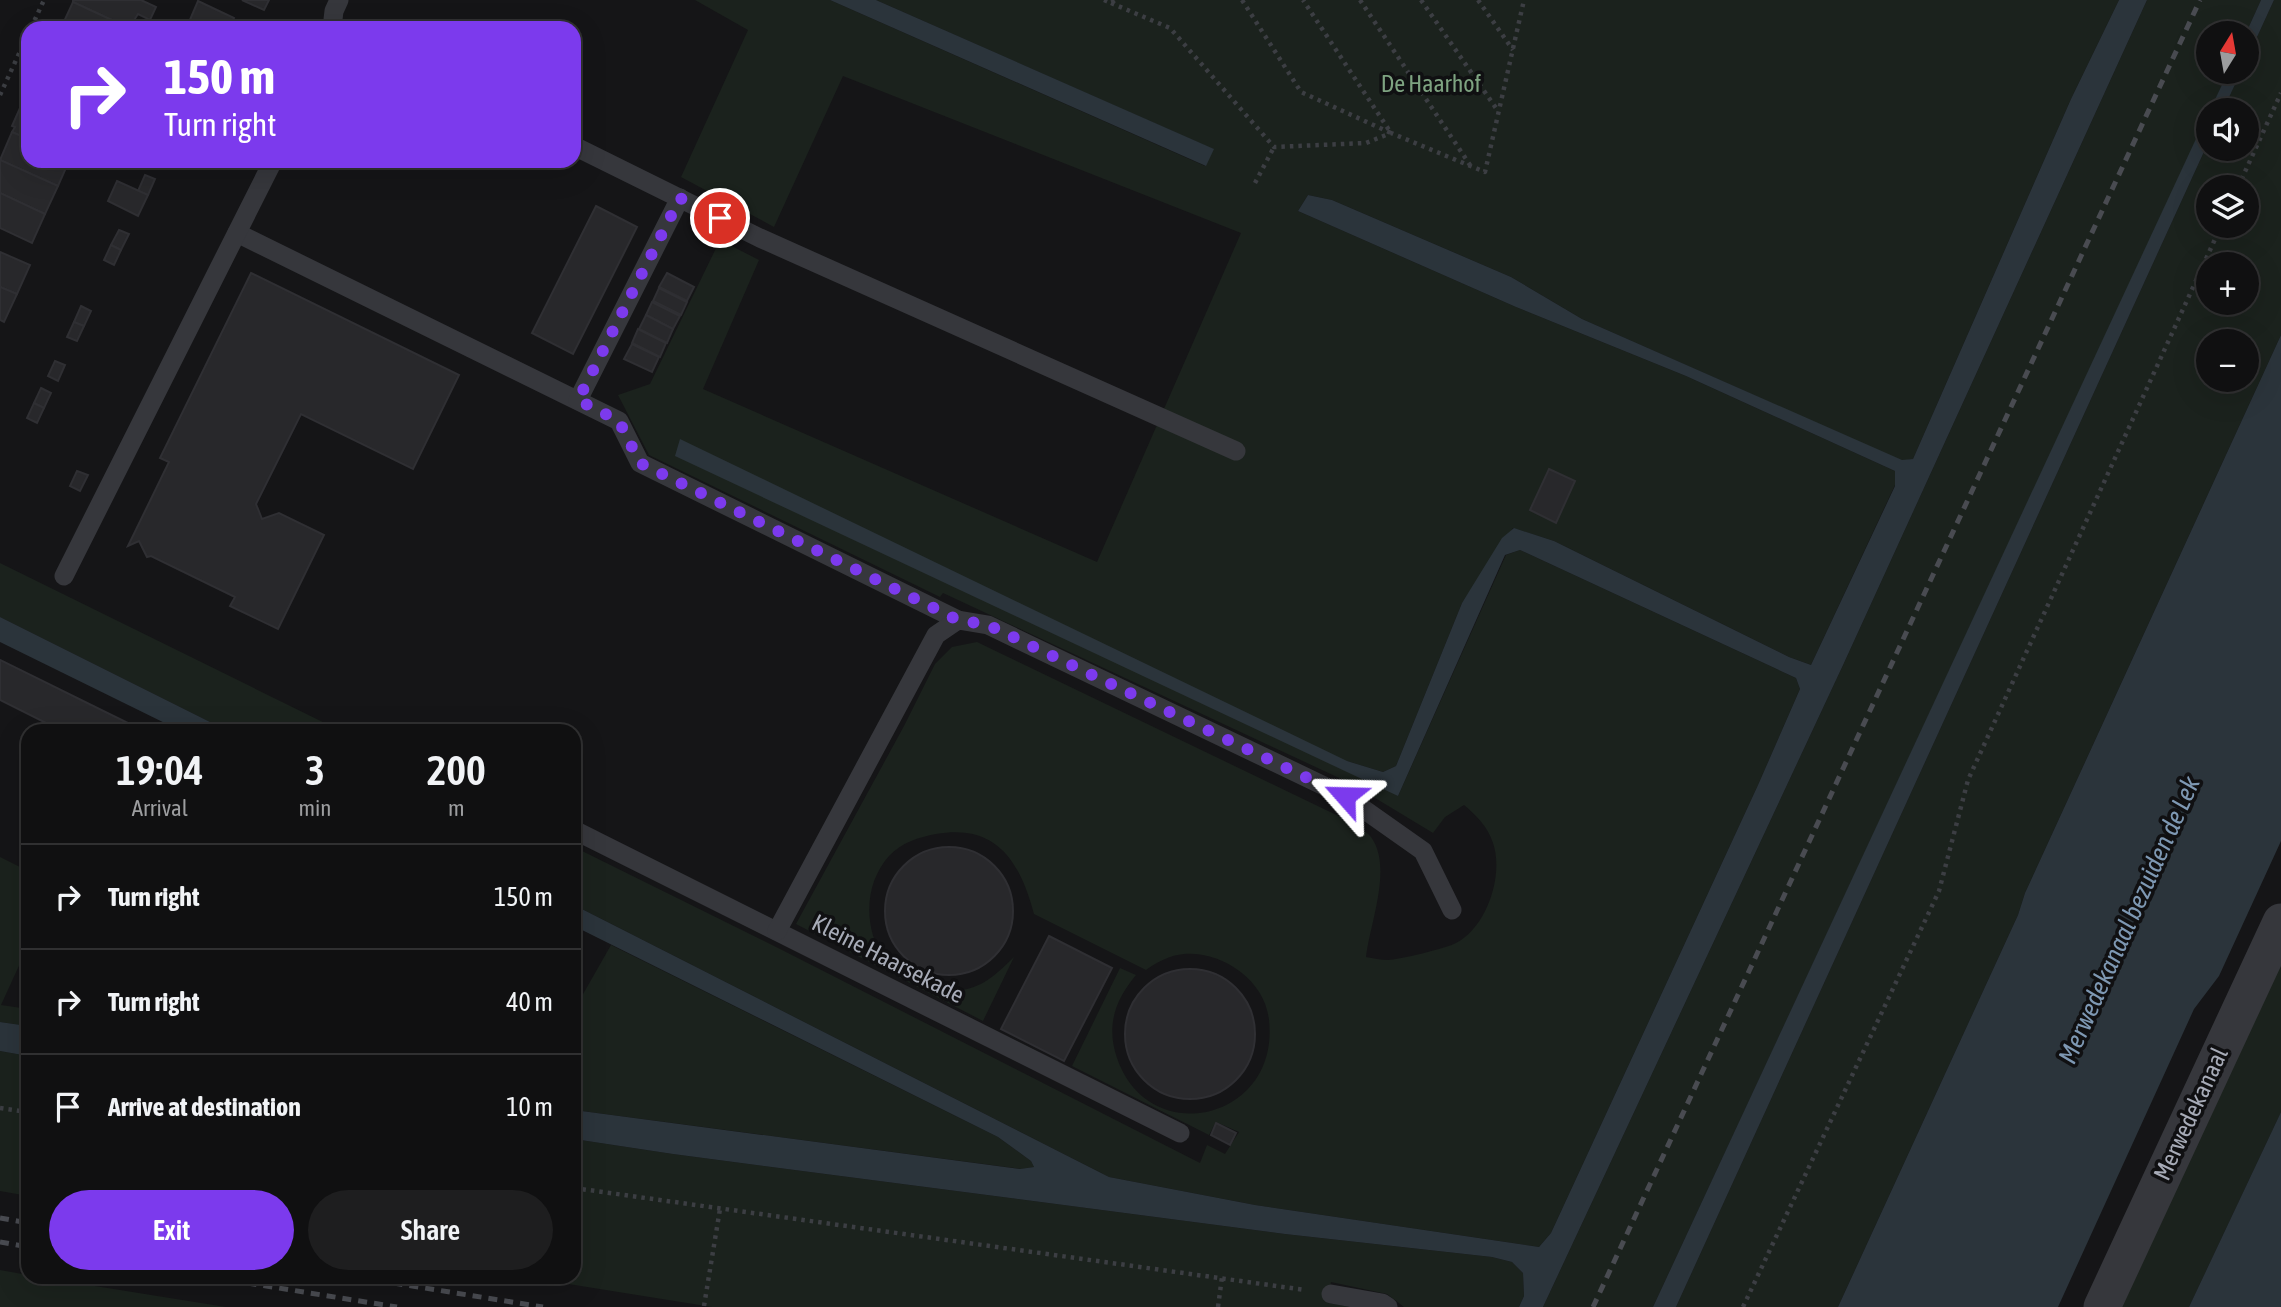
<!DOCTYPE html>
<meta charset="utf-8">
<style>
:root{--surface:#101011;--page:#1e1e1f;--text:#f1f3f6;--muted:#9c9d9f;--line:#303031;--accent:#7c3aed}
body{margin:0;font-family:"Asap Condensed",sans-serif;background:var(--page);color:var(--text);height:100vh;display:flex;flex-direction:column;font-size:26px;white-space:nowrap}
*{box-sizing:border-box;margin:0}
p{font-size:23px;color:var(--muted)}
.icon{flex:none;width:38px;height:38px;fill:none;stroke:currentColor;stroke-width:2;stroke-linecap:round;stroke-linejoin:round}
.map{position:relative;flex:1;overflow:hidden}
.drawer{position:absolute;left:21px;top:724px;width:560px;height:560px;display:flex;flex-direction:column;background:var(--surface);border-radius:21px;box-shadow:0 7px 28px #0002,0 0 0 2px var(--line)}
.drawer>*{flex:none}
.banner{position:absolute;left:21px;top:21px;width:560px;height:147px;border-radius:21px;box-shadow:0 7px 28px #0002,0 0 0 2px var(--line);background:#7c3aed;color:#fff;overflow:hidden}
.needle{width:46px;rotate:11deg}
.tools{position:absolute;left:2196px;top:21px;display:grid;gap:14px}
.tools a{display:grid;place-items:center;width:63px;height:63px;border-radius:50%;background:var(--surface);box-shadow:0 7px 28px #0002,0 0 0 2px var(--line);font-size:35px}
.pin{position:absolute;display:grid;place-items:center;width:60px;height:60px;color:#fff;margin:-30px;border:4px solid #fff;border-radius:50%;box-shadow:0 2px 7px #0007}
.me{position:absolute;width:77px;margin:-38px;rotate:295deg;stroke-linejoin:round;filter:drop-shadow(0 0 5px #0008)}
.turn{display:flex;align-items:center;gap:24px;height:147px;padding:0 28px;font-size:32px}
.turn .icon{width:91px;height:91px;stroke-width:2.5}
.turn b{display:block;font-size:49px;line-height:60px}
.eta{display:flex;justify-content:space-evenly;align-items:center;height:119px;text-align:center}
.eta b{font-size:42px;font-weight:600;line-height:49px}
.action{display:flex;gap:14px;margin-top:auto;padding:14px 28px}
.action a{flex:1;height:80px;border-radius:42px;background:var(--accent);color:#fff;font-size:28px;font-weight:600;line-height:80px;text-align:center}
.action a+a{background:var(--page);color:var(--text)}
ul{padding:0;list-style:none}
li{display:flex;align-items:center;gap:21px;height:105px;padding:0 28px;border-top:2px solid var(--line)}
li div{flex:1}
li b{display:block;font-size:26px}
li em{font-style:normal}
.map>svg:first-child{display:block}
</style>
<div class="map">
<svg width="2281" height="1307" viewBox="0 0 2281 1307">
<rect width="100%" height="100%" fill="#151517"/>
<g fill="#1b221d" fill-rule="evenodd">
<path d="M695,0H830L1205,166L1213,149L876,0H2119L2071,99L1913,459L1902,461L1582,319L1511,277L1332,200L1308,195L1298,211L1516,307L1686,376L1895,471V485L1811,665L1789,657L1554,541L1513,528L1462,603L1396,766L1383,772L1347,761L1398,796L1506,555L1520,550L1796,678L1800,689L1758,785L1551,1233L1539,1247L1255,1205L1109,1177L574,905V847L784,951L1200,1163L1207,1145L1225,1154L1239,1132L1216,1122L1209,1135L1072,1066L1120,968L1136,975C1115,1000 1106,1026 1117,1058C1148,1150 1280,1121 1269,1020C1265,980 1222,951 1184,954C1170,955 1157,962 1146,970L1034,914C1020,862 997,823 936,834C919,837 901,843 889,856C852,897 869,973 924,986C968,997 984,987 1014,957L983,1021L796,924L904,726L935,664L952,647L977,642L1353,823C1359,827 1367,832 1371,837C1393,867 1370,923 1366,957C1373,958 1381,960 1388,960C1398,960 1447,948 1456,943C1487,927 1504,875 1493,843C1488,827 1476,815 1464,805L1445,817L1433,833L1352,784L943,593L940,597L649,455L618,395L650,384L720,240L759,260L703,389L1097,562L1241,233L843,76L774,227L681,177L748,30Z"/>
<polygon points="2147,0 2261,0 2246,33 2208,33 2208,72 2228,72 1653,1307 1543,1307 1844,663"/>
<path d="M2274,0H2281V335L2025,893L2018,915C1958,1046 1898,1176 1838,1307H1676L2208,143V149H2247V110H2223L2241,72H2247V59ZM2208,187H2247V226H2208ZM2208,264H2247V303H2208ZM2208,341H2247V380H2208Z"/>
<polygon points="0,563 341,731 228,731 0,617"/>
<polygon points="0,857 28,871 28,946 1,1005 28,1009 28,1026 0,1022"/>
<polygon points="611,945 998,1137 1031,1161 1034,1167 1021,1169 574,1110 574,1010"/>
<polygon points="2281,951 2281,1112 2189,1307 2112,1307"/>
<polygon points="0,1051 28,1056 28,1196 0,1191"/>
<polygon points="574,1139 673,1154 1285,1234 1492,1257 1512,1262 1523,1273 1524,1296 1519,1307 1404,1307 1387,1294 1331,1282 1328,1303 1351,1307 712,1307 531,1278 574,1278"/>
<polygon points="0,1270 28,1275 28,1278 45,1278 226,1307 0,1307"/>
</g>
<g fill="#2b343b">
<polygon points="830,0 876,0 1214,149 1206,166"/>
<polygon points="2119,0 2147,0 1844,663 1543,1307 1519,1307 1524,1296 1523,1273 1512,1262 1492,1257 1285,1234 673,1154 574,1139 574,1110 1020,1169 1034,1167 1031,1161 998,1137 574,926 574,905 1109,1177 1255,1205 1539,1247 1551,1233 1758,785 1800,689 1796,678 1520,550 1505,555 1398,796 675,456 680,439 1347,761 1383,772 1396,766 1462,603 1502,538 1514,528 1554,541 1789,657 1811,665 1895,486 1895,471 1686,376 1516,307 1298,211 1308,195 1332,200 1511,277 1582,319 1902,460 1913,459 2071,99"/>
<polygon points="2261,0 2274,0 2247,59 2246,33"/>
<polygon points="2228,72 2241,72 2223,110 2210,110"/>
<polygon points="2208,113 2208,143 1676,1307 1653,1307"/>
<polygon points="2281,335 2281,841 2219,976 2194,1009 2058,1307 1838,1307 2018,915 2025,893"/>
<polygon points="0,617 228,731 181,731 0,642"/>
<polygon points="0,1022 28,1026 28,1056 0,1051"/>
<polygon points="2281,1112 2281,1307 2189,1307"/>
</g>
<g fill="#28282b" stroke="#2f2f33" stroke-width="2">
<polygon points="73,0 141,0 156,7 150,20 138,14 129,28 73,2"/>
<polygon points="242,0 269,0 264,10"/>
<polygon points="198,1 234,18 230,28 202,28 189,22"/>
<polygon points="73,2 129,28 61,28"/>
<polygon points="25,103 28,105 28,139 12,132 15,127 12,126 20,108 23,109"/>
<polygon points="12,132 28,139 28,161 69,161 58,186 0,160"/>
<polygon points="0,160 58,186 45,214 0,193"/>
<polygon points="145,175 155,179 148,195 138,191"/>
<polygon points="117,181 148,195 138,216 108,201"/>
<polygon points="0,193 45,214 32,243 0,228"/>
<polygon points="596,206 637,227 573,354 532,333"/>
<polygon points="119,230 129,234 121,250 111,245"/>
<polygon points="111,245 121,250 114,265 104,260"/>
<polygon points="0,252 30,265 17,294 0,287"/>
<polygon points="251,273 459,375 413,469 301,414 256,504 262,519 279,513 324,535 278,629 230,606 235,597 151,556 147,557 139,541 128,546 169,462 160,458"/>
<polygon points="667,273 694,287 687,301 659,287"/>
<polygon points="0,287 17,294 4,322 0,320"/>
<polygon points="659,288 687,302 681,315 653,301"/>
<polygon points="652,302 680,316 673,329 646,315"/>
<polygon points="81,306 91,311 84,326 74,322"/>
<polygon points="646,315 673,329 667,343 639,329"/>
<polygon points="74,322 84,326 77,341 67,337"/>
<polygon points="638,329 666,343 660,357 632,343"/>
<polygon points="632,344 659,357 652,372 624,359"/>
<polygon points="55,361 65,365 58,381 48,376"/>
<polygon points="41,388 51,393 44,408 34,403"/>
<polygon points="34,403 44,408 37,423 27,418"/>
<polygon points="1549,469 1575,481 1556,523 1530,510"/>
<polygon points="77,471 88,475 80,491 70,486"/>
<polygon points="0,660 146,732 64,732 0,700"/>
<circle cx="949" cy="911" r="64"/>
<polygon points="1049,936 1112,968 1064,1061 1001,1029"/>
<circle cx="1190" cy="1034" r="65"/>
<polygon points="1216,1123 1236,1133 1230,1145 1211,1135"/>
</g>
<g fill="none" stroke-linecap="round" stroke-linejoin="round">
<g stroke="#3c3e43" stroke-width="4.5" stroke-dasharray="3.5 5" stroke-linecap="butt">
<polyline points="1104,0 1111,3 1115,0"/>
<polyline points="1242,0 1301,92 1391,133 1303,0"/>
<polyline points="1360,0 1470,165"/>
<polyline points="1421,0 1498,111"/>
<polyline points="1478,0 1513,50"/>
<polyline points="1111,3 1170,28 1274,147 1366,143 1391,133 1485,172 1524,0"/>
<polyline points="31,28 44,0"/>
<polyline points="0,95 28,34"/>
<polyline points="1255,183 1274,147"/>
<polyline points="2238,187 2281,93"/>
<polyline points="0,1108 28,1112"/>
<polyline points="574,1188 1305,1290"/>
<polyline points="704,1306 720,1209"/>
<polyline points="1218,1307 1222,1277"/>
<polyline points="1743,1307 1939,891 1968,780 2221,226"/>
</g>
<g stroke="#36373c" stroke-width="19">
<polyline points="332,28 334,11 339,0"/>
<polyline points="574,146 760,238 1236,451"/>
<polyline points="237,233 619,421 640,463 958,620"/>
<polyline points="578,400 680,198"/>
<polyline points="64,576 273,161"/>
<polyline points="574,830 1180,1133"/>
<polyline points="777,931 936,635 958,620 988,625 1345,796 1423,851 1452,910"/>
<polyline points="1331,1294 1382,1303 1388,1307"/>
</g>
<polyline stroke="#36373c" stroke-width="37" points="2102,1307 2281,922"/>
<g stroke="#494b51" stroke-width="5" stroke-dasharray="9 7" stroke-linecap="butt">
<polyline points="0,1218 28,1223"/>
<polyline points="0,1242 28,1247"/>
<polyline points="216,1278 397,1307"/>
<polyline points="362,1278 543,1307"/>
<polyline points="1593,1307 2200,0"/>
</g>
</g>
<g fill="none" stroke-linecap="round" stroke-linejoin="round">
<polyline stroke="#7c3aed" stroke-width="12" stroke-dasharray="0 21.6" points="720,218 680,198 578,400 619,421 640,463 958,620 988,625 1345,796"/>
</g>
<g text-anchor="middle" stroke-width="7" stroke-linejoin="round" paint-order="stroke">
<g font-size="24" fill="#7ea381" stroke="#101012">
<text x="1431" y="92">De Haarhof</text>
</g>
<g font-size="24" fill="#a7abb7" stroke="#101012">
<text transform="translate(888 959) rotate(27)" y="8">Kleine Haarsekade</text>
<text transform="translate(2191 1114) rotate(-65)" y="8">Merwedekanaal</text>
</g>
<g font-size="26" font-style="italic" fill="#7e98b3" stroke="#101012">
<text transform="translate(2129 920) rotate(-66)" y="9">Merwedekanaal bezuiden de Lek</text>
</g>
</g>
</svg>
<div class="tools">
<a><svg class="needle" viewBox="-14 -14 28 28"><path d="M0-13l5 13h-10z" fill="#e53935"/><path d="M0 13l5-13h-10z" fill="#9c9d9f"/></svg></a>
<a><svg class="icon" aria-label="sound" viewBox="0 0 24 24"><path d="M4 9h4l5-4v14l-5-4H4zM17 9q2 3 0 6"/></svg></a>
<a><svg class="icon" aria-label="layers" viewBox="0 0 24 24"><path d="M12 4l9 5-9 5-9-5zM3 14l9 5 9-5"/></svg></a>
<a>+</a>
<a>−</a>
</div>
<div class="pin" style="left:720px;top:218px;background:#d93025"><svg class="icon" aria-label="arrive" viewBox="0 0 24 24"><path d="M6 21V4h12l-3 4 3 4H6"/></svg></div>
<svg class="me" style="left:1345px;top:796px" viewBox="-20 -20 40 40"><path d="M0-17L14 15 0 8-14 15z" fill="#7c3aed" stroke="#fff" stroke-width="4"/></svg>
<div class="banner">
<div class="turn"><svg class="icon" aria-label="right" viewBox="0 0 24 24"><path d="M7 20v-9h11M14 6l5 5-5 5"/></svg><div><b>150 m</b>Turn right</div></div>
</div>
<section class="drawer">
<div class="eta">
<div><b>19:04</b><p>Arrival</p></div>
<div><b>3</b><p>min</p></div>
<div><b>200</b><p>m</p></div>
</div>
<ul>
<li><svg class="icon" aria-label="right" viewBox="0 0 24 24"><path d="M7 20v-9h11M14 6l5 5-5 5"/></svg><div><b>Turn right</b></div><em>150 m</em></li>
<li><svg class="icon" aria-label="right" viewBox="0 0 24 24"><path d="M7 20v-9h11M14 6l5 5-5 5"/></svg><div><b>Turn right</b></div><em>40 m</em></li>
<li><svg class="icon" aria-label="arrive" viewBox="0 0 24 24"><path d="M6 21V4h12l-3 4 3 4H6"/></svg><div><b>Arrive at destination</b></div><em>10 m</em></li>
</ul>
<div class="action"><a>Exit</a><a>Share</a></div>
</section>
</div>
